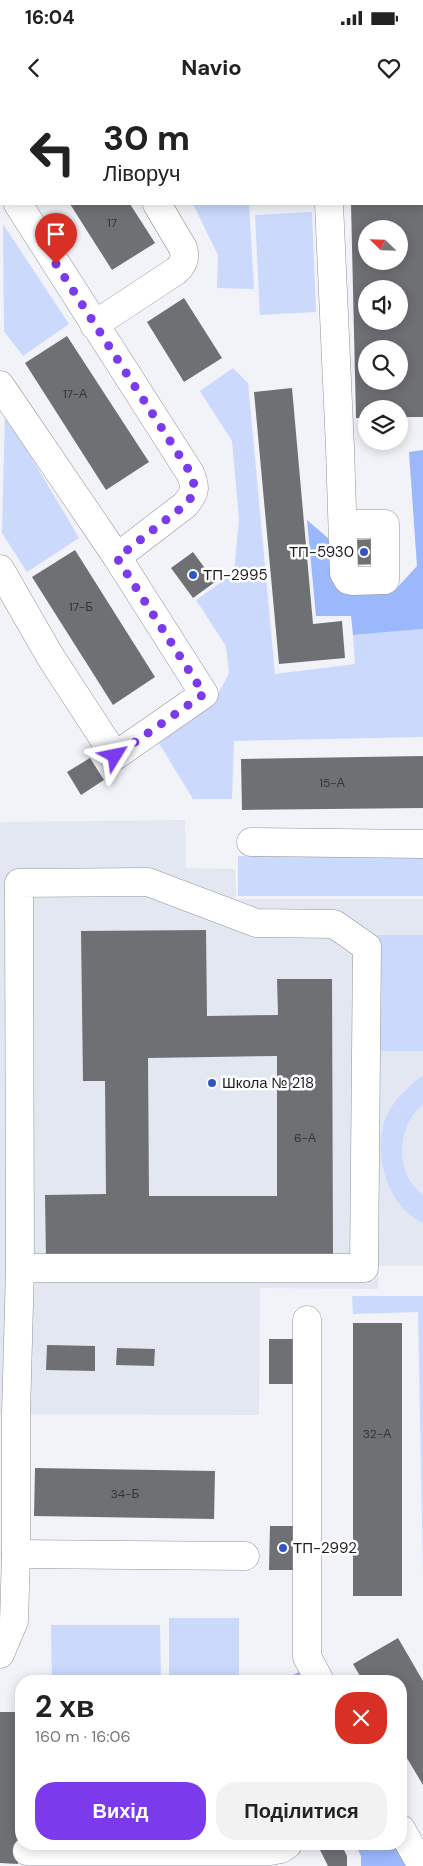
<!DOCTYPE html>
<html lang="uk">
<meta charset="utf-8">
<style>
:root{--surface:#fff;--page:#f2f2f2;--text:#222;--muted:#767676;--accent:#7c3aed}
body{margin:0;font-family:"DM Sans",sans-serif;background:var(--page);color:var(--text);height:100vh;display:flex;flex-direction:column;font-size:19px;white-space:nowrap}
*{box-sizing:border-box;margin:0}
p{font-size:16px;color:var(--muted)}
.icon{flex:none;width:28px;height:28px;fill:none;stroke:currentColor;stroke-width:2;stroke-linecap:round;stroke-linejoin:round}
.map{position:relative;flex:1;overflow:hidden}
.drawer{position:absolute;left:15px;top:1575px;width:392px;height:175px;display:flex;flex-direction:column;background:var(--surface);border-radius:20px;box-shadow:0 2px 12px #0003}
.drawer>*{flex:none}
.guide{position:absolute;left:0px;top:0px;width:424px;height:105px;box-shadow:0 2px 12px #0003;background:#fff;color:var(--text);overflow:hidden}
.needle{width:32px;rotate:293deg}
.buttons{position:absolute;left:358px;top:120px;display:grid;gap:10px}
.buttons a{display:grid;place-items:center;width:50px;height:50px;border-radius:50%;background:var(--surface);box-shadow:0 2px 12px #0003;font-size:25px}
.pin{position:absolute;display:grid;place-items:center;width:42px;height:42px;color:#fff;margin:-51px -21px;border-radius:50% 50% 50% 0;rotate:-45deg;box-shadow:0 0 5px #0007}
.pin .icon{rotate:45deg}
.me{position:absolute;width:55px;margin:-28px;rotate:55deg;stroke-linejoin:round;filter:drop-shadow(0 0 4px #0008)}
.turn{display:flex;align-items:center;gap:18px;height:105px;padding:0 20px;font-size:22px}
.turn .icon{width:65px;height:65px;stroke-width:2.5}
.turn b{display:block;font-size:35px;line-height:42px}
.round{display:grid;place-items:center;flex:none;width:52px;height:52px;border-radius:20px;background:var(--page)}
.summary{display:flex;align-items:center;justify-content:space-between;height:85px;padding:0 20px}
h1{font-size:30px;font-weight:700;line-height:38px}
.cta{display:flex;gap:10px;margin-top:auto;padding:10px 20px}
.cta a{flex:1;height:58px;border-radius:20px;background:var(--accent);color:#fff;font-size:20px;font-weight:700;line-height:58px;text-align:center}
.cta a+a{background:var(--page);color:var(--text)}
.status{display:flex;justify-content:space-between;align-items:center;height:35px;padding:0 25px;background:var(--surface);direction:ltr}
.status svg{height:14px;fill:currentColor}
header{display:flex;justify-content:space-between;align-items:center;height:65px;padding:0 20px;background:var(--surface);font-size:22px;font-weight:700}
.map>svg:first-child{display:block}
</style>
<div class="status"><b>16:04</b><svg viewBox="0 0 49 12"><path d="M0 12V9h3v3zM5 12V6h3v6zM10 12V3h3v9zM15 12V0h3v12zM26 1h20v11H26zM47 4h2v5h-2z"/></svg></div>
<header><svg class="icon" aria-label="back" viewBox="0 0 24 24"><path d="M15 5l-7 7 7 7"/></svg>Navio<svg class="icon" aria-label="heart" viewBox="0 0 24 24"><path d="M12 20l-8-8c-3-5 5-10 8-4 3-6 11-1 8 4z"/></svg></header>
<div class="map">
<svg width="423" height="1766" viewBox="0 0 423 1766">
<rect width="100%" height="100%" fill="#f1f3f8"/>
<polygon fill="#e2e7f2" points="185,720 186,768 235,769 236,799 423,799 423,1166 379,1166 378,1189 260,1188 259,1315 0,1314 0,722"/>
<g fill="#cad9fc">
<polygon points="91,0 306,0 306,1 93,1"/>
<polygon points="193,104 249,104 254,189 217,188 218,155"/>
<polygon points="312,112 316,212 260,215 255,115"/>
<polygon points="3,124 69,224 23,256 4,231"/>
<polygon points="233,268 248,283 275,574 355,564 353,535 423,529 423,637 234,641 232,699 193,699 157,640 218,594 229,573 226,546 196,500 234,473 239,419 232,341 200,291"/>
<polygon points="5,313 79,438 27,472 2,433"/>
<rect x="238" y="756" width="185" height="40"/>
<polygon points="377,835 423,835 423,951 378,951"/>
<path d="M423,976V1004C396,1027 394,1073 423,1095V1123C388,1107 374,1058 384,1023C388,1009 398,997 408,988C413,983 417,979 423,976Z"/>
<polygon points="352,1196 423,1196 423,1475 418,1212 353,1214"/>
<rect x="169" y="1518" width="70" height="63"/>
<polygon points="51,1525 160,1525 161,1581 52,1581"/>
</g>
<g fill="#9cb8fc">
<polygon points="423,350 423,529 353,535 351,516 316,516 307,420 328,438 342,490 396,489 417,466 409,352"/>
<polygon points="301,1571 306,1581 280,1581"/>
<polygon points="355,1744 396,1744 409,1766 361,1766 361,1756"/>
</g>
<g fill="#6f7074" fill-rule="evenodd">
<polygon points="70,104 130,104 155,143 112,170"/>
<path d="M351,104H423V317H399V309H366V318H356ZM366,129H399V161H366ZM366,189H399V221H366ZM366,249H399V281H366Z"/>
<polygon points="184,198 222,258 184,282 147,222"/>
<polygon points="67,236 149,362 106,390 25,263"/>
<polygon points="292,288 313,524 342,521 345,558 279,564 254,292"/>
<polygon points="381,439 381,464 347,465 347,440"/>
<polygon points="75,450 155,577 113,605 32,477"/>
<polygon points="193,452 215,482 193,498 171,468"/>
<polygon points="423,656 423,708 242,710 241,659"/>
<polygon points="90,658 104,680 81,695 67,672"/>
<path d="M206,830L207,916L278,915L277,879H332L333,1156L46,1159L45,1095L106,1094L105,981H83L81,831ZM277,956V1096H149L148,958Z"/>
<rect x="353" y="1223" width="49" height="273"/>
<rect x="269" y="1239" width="26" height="45"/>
<polygon points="47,1245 95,1246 95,1271 46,1270"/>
<polygon points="117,1248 155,1249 154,1266 116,1265"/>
<polygon points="35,1368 215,1371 214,1419 34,1416"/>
<polygon points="270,1426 296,1426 296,1470 269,1470"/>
<polygon points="398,1538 423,1581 423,1685 401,1648 401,1581 363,1581 353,1564"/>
<polygon points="0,1612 21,1612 18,1764 0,1763"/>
<polygon points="317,1744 341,1744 347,1756 347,1766 328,1766"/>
</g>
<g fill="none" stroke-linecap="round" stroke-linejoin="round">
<defs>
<g id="minor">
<polyline points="324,0 324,1"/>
<polyline points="0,76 1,78"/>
<path d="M18,104L190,373C196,387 196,392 185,405L117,457"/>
<polyline points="329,104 340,348 344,473 348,480 352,481 385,480 385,424 343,424"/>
<path d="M94,225L176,171C184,164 186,158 183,148L157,104"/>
<polyline points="0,285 117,457 204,594 115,656 50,556 0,469"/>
<polyline points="251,742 423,744"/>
<polyline points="307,1220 307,1557 320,1581"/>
<polyline points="16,1454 245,1456"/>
<polyline points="0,1554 14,1521 16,1454 16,1314 20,1168 19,783 148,782 256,823 334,824 367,847 364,1168 20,1168"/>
<polyline points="401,1729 422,1766"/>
<polyline points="27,1751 270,1751 281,1749 288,1744"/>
</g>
</defs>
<use href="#minor" stroke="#929498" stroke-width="29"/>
<use href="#minor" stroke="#fff" stroke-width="28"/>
</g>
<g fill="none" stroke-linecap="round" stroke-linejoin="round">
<path stroke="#7c3aed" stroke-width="9" stroke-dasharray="0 16.2" d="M56,164L190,372C196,387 196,393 185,405L117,458L204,594L115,656"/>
</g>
<g fill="#3254c4" stroke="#fff" stroke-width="2">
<circle cx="364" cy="452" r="5"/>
<circle cx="193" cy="475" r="5"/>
<circle cx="212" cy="983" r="5"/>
<circle cx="283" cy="1448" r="5"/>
</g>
<g text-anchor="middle" stroke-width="5" stroke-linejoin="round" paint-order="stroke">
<g font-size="12" fill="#323336">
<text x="112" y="127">17</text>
<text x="75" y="298">17-А</text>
<text x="81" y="511">17-Б</text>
<text x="332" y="687">15-А</text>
<text x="305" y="1042">6-А</text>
<text x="377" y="1338">32-А</text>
<text x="125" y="1398">34-Б</text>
</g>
<g font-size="15" fill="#1e1f21" stroke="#fff" text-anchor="start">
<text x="354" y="457" text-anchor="end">ТП-5930</text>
<text x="203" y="480">ТП-2995</text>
<text x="222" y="988">Школа № 218</text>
<text x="293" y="1453">ТП-2992</text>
</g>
</g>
</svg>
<div class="buttons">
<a><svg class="needle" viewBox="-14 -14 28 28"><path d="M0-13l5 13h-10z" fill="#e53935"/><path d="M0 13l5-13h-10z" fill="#767676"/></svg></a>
<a><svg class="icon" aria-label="sound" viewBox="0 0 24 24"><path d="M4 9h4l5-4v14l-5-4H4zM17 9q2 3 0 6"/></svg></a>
<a><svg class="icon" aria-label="search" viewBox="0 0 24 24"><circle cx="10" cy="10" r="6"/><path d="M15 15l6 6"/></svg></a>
<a><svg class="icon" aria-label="layers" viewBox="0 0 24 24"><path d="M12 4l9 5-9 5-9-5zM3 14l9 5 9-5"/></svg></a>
</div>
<div class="pin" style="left:56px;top:164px;background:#d93025"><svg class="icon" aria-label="arrive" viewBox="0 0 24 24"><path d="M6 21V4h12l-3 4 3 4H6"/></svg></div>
<svg class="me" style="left:115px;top:656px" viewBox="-20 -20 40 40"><path d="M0-17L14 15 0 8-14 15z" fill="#7c3aed" stroke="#fff" stroke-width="4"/></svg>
<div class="guide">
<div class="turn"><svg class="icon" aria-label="left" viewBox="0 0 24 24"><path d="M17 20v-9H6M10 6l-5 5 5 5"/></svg><div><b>30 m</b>Ліворуч</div></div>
</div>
<section class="drawer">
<div class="summary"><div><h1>2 хв</h1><p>160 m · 16:06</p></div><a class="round" style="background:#d93025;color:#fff"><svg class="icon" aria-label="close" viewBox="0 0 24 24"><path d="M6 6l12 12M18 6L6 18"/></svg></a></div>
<div class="cta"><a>Вихід</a><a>Поділитися</a></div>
</section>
</div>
